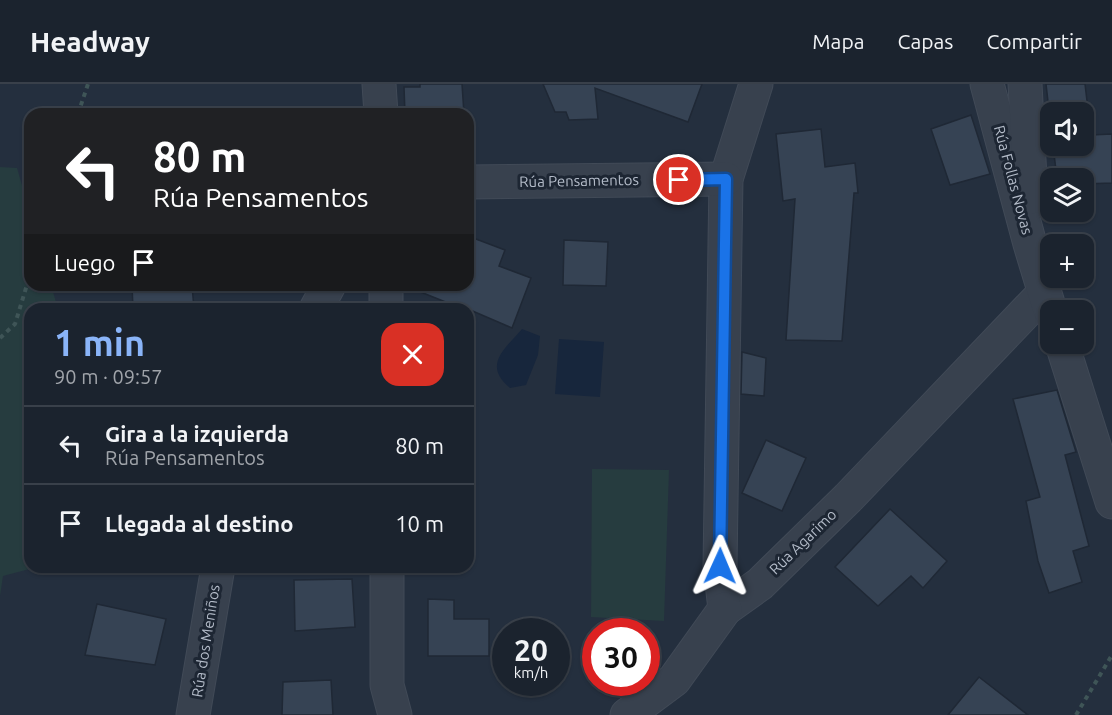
<!DOCTYPE html>
<html lang="es">
<meta charset="utf-8">
<style>
:root{--surface:#1b232e;--page:#242b36;--text:#f1f3f6;--muted:#a0a4aa;--line:#39404a;--accent:#8ab4f8}
body{margin:0;font-family:Ubuntu,sans-serif;background:var(--page);color:var(--text);height:100vh;display:flex;flex-direction:column;font-size:22px;white-space:nowrap}
*{box-sizing:border-box;margin:0}
p{font-size:20px;color:var(--muted)}
.icon{flex:none;width:33px;height:33px;fill:none;stroke:currentColor;stroke-width:2;stroke-linecap:round;stroke-linejoin:round}
.map{position:relative;flex:1;overflow:hidden}
.side{position:absolute;left:24px;top:219px;width:450px;height:270px;display:flex;flex-direction:column;background:var(--surface);border-radius:18px;box-shadow:0 2px 4px #0004,0 0 0 2px var(--line)}
.side>*{flex:none}
.banner{position:absolute;left:24px;top:24px;width:450px;height:183px;border-radius:18px;box-shadow:0 2px 4px #0004,0 0 0 2px var(--line);background:#202124;color:#fff;overflow:hidden}
.tools{position:absolute;left:1040px;top:18px;display:grid;gap:12px}
.tools a{display:grid;place-items:center;width:54px;height:54px;border-radius:12px;background:var(--surface);box-shadow:0 2px 4px #0004,0 0 0 2px var(--line);font-size:30px}
.speed{position:absolute;left:492px;top:534px;display:flex;gap:12px;font-size:30px;font-weight:700;text-align:center}
.speed>*{display:grid;place-content:center;width:78px;height:78px;border-radius:50%;background:var(--surface);box-shadow:0 2px 4px #0004,0 0 0 2px var(--line);line-height:1}
.speed small{font-size:15px;font-weight:400}
.speed .limit{border:9px solid #d22;background:#fff;color:#111}
.pin{position:absolute;display:grid;place-items:center;width:51px;height:51px;color:#fff;margin:-26px;border:3px solid #fff;border-radius:50%;box-shadow:0 2px 6px #0007}
.me{position:absolute;width:66px;margin:-33px;rotate:1deg;stroke-linejoin:round;filter:drop-shadow(0 0 4px #0008)}
.turn{display:flex;align-items:center;gap:21px;height:126px;padding:0 30px;font-size:27px}
.turn .icon{width:78px;height:78px;stroke-width:2.5}
.turn b{display:block;font-size:42px;line-height:51px}
.then{display:flex;align-items:center;height:57px;padding:0 30px;background:#0003;gap:12px;font-size:22px}
.round{display:grid;place-items:center;flex:none;width:63px;height:63px;border-radius:18px;background:var(--page)}
.headline{display:flex;align-items:center;justify-content:space-between;height:102px;padding:0 30px}
h1{font-size:36px;font-weight:700;line-height:45px;color:var(--accent)}
ul{padding:0;list-style:none}
li{display:flex;align-items:center;gap:18px;height:78px;padding:0 30px;border-top:2px solid var(--line)}
li div{flex:1}
li b{display:block;font-size:22px}
li em{font-style:normal}
header{display:flex;align-items:center;gap:36px;box-sizing:border-box;height:84px;padding:0 30px;background:var(--surface);border-bottom:2px solid var(--line)}
header strong{font-size:28px}
nav{display:flex;gap:33px;margin-inline-start:auto;font-size:21px}
.map>svg:first-child{display:block}
</style>
<header>
<strong>Headway</strong>
<nav><a>Mapa</a><a>Capas</a><a>Compartir</a></nav>
</header>
<div class="map">
<svg width="1112" height="631" viewBox="0 0 1112 631">
<rect width="100%" height="100%" fill="#242f3e"/>
<g fill="#263c3f">
<polygon points="0,83 17,84 30,129 30,201 51,201 58,225 30,225 30,483 37,483 3,492 0,512"/>
<polygon points="592,385 669,386 664,537 591,533"/>
</g>
<g fill="#17263c">
<path d="M522,245L540,252L538,271L526,301L510,304C482,281 505,265 522,245Z"/>
<polygon points="559,255 604,258 600,313 555,310"/>
</g>
<g fill="#364354" stroke="#1f2835" stroke-width="1.5">
<polygon points="420,0 462,0 464,30 405,30 404,3 420,3"/>
<polygon points="543,0 702,0 688,38 595,4 598,35 569,36 566,28 555,28"/>
<polygon points="1046,0 1085,0 1091,51 1112,50 1112,99 1083,100 1083,94 1057,94 1053,62 1083,62 1083,28 1050,28 1050,35"/>
<polygon points="971,31 990,90 950,101 931,45"/>
<polygon points="821,45 825,83 855,79 858,109 854,109 842,257 786,256 795,115 783,117 776,50"/>
<polygon points="468,152 505,166 499,182 531,194 512,244 468,225 446,225 448,219 408,203 408,201 468,201"/>
<polygon points="564,156 608,158 606,202 563,201"/>
<polygon points="132,201 192,201 194,225 133,225"/>
<polygon points="742,268 766,274 764,312 741,310"/>
<polygon points="1057,306 1076,368 1065,371 1089,462 1073,467 1082,498 1049,509 1038,477 1026,417 1040,413 1013,315"/>
<polygon points="766,356 806,374 782,427 742,409"/>
<polygon points="890,425 947,477 923,504 911,492 878,522 835,483"/>
<polygon points="352,495 355,543 295,547 294,496"/>
<polygon points="428,515 454,516 454,535 489,535 489,572 428,572"/>
<polygon points="97,520 166,535 155,581 85,571"/>
<polygon points="979,593 1028,631 948,631"/>
<polygon points="331,596 333,631 282,631 283,598"/>
</g>
<g fill="none" stroke-linecap="round" stroke-linejoin="round">
<defs>
<g id="street">
<polyline points="379,0 381,30"/>
<polyline points="756,0 726,95 720,482 725,525 760,500 848,414 1044,209"/>
<polyline points="987,0 1030,160 1050,226"/>
<polyline points="1025,0 1031,113"/>
<polyline points="468,98 726,95"/>
<polyline points="386,201 386,225"/>
<polyline points="316,225 329,201"/>
<polyline points="1062,260 1112,418"/>
<polyline points="387,483 387,601 395,631"/>
<polyline points="193,631 218,483"/>
<polyline points="627,631 674,596 725,525"/>
</g>
</defs>
<use href="#street" stroke="#414a57" stroke-width="35"/>
<g stroke="#3f5557" stroke-width="4" stroke-dasharray="4.5 4.5" stroke-linecap="butt">
<polyline points="78,30 88,0"/>
<polyline points="0,254 15,240 30,191"/>
<polyline points="1076,631 1112,571"/>
</g>
<use href="#street" stroke="#38414e" stroke-width="33"/>
</g>
<g fill="none" stroke-linecap="round" stroke-linejoin="round">
<defs>
<polyline id="route" points="679,96 726,95 720,482"/>
</defs>
<use href="#route" stroke="#114b97" stroke-width="15"/>
<use href="#route" stroke="#1a73e8" stroke-width="10"/>
</g>
<g text-anchor="middle" stroke-width="6" stroke-linejoin="round" paint-order="stroke">
<g font-size="15" fill="#b4bcc9" stroke="#1d2633">
<text transform="translate(1013 96) rotate(75)" y="5">Rúa Follas Novas</text>
<text transform="translate(579 97) rotate(-1)" y="5">Rúa Pensamentos</text>
<text transform="translate(803 458) rotate(-44)" y="5">Rúa Agarimo</text>
<text transform="translate(206 557) rotate(-81)" y="5">Rúa dos Meniños</text>
</g>
</g>
</svg>
<div class="tools">
<a><svg class="icon" aria-label="sound" viewBox="0 0 24 24"><path d="M4 9h4l5-4v14l-5-4H4zM17 9q2 3 0 6"/></svg></a>
<a><svg class="icon" aria-label="layers" viewBox="0 0 24 24"><path d="M12 4l9 5-9 5-9-5zM3 14l9 5 9-5"/></svg></a>
<a>+</a>
<a>−</a>
</div>
<div class="speed"><div>20<small>km/h</small></div><div class="limit">30</div></div>
<div class="pin" style="left:679px;top:96px;background:#d93025"><svg class="icon" aria-label="arrive" viewBox="0 0 24 24"><path d="M6 21V4h12l-3 4 3 4H6"/></svg></div>
<svg class="me" style="left:720px;top:482px" viewBox="-20 -20 40 40"><path d="M0-17L14 15 0 8-14 15z" fill="#1a73e8" stroke="#fff" stroke-width="4"/></svg>
<div class="banner">
<div class="turn"><svg class="icon" aria-label="left" viewBox="0 0 24 24"><path d="M17 20v-9H6M10 6l-5 5 5 5"/></svg><div><b>80 m</b>Rúa Pensamentos</div></div>
<div class="then">Luego<svg class="icon" aria-label="arrive" viewBox="0 0 24 24"><path d="M6 21V4h12l-3 4 3 4H6"/></svg></div>
</div>
<section class="side">
<div class="headline"><div><h1>1 min</h1><p>90 m · 09:57</p></div><a class="round" style="background:#d93025;color:#fff"><svg class="icon" aria-label="close" viewBox="0 0 24 24"><path d="M6 6l12 12M18 6L6 18"/></svg></a></div>
<ul>
<li><svg class="icon" aria-label="left" viewBox="0 0 24 24"><path d="M17 20v-9H6M10 6l-5 5 5 5"/></svg><div><b>Gira a la izquierda</b><p>Rúa Pensamentos</p></div><em>80 m</em></li>
<li><svg class="icon" aria-label="arrive" viewBox="0 0 24 24"><path d="M6 21V4h12l-3 4 3 4H6"/></svg><div><b>Llegada al destino</b></div><em>10 m</em></li>
</ul>
</section>
</div>
